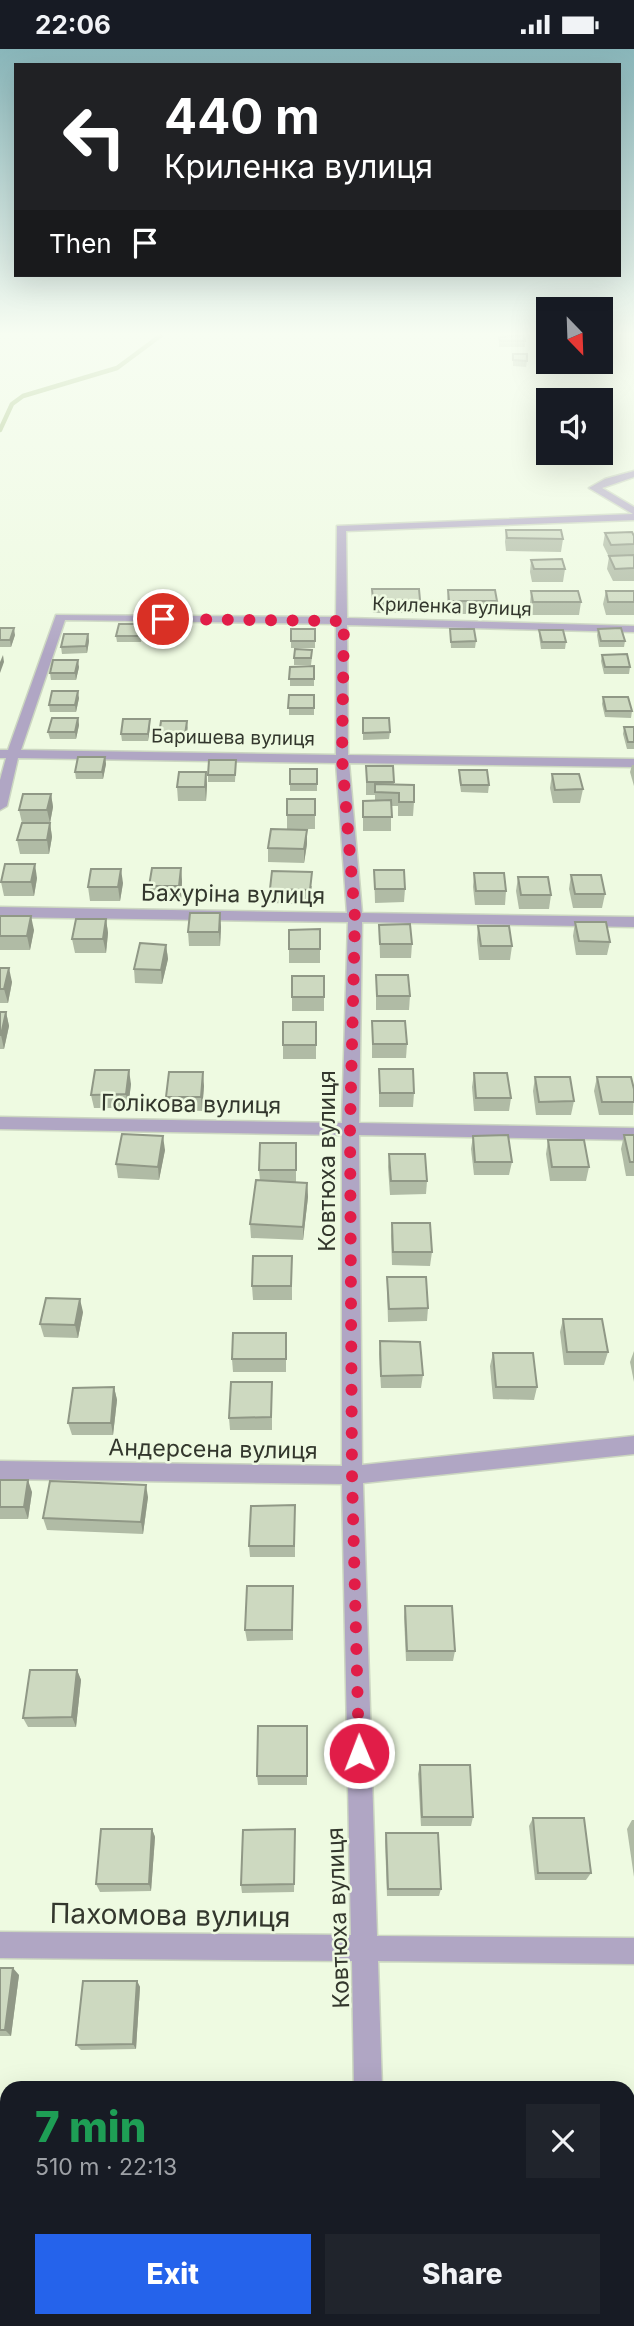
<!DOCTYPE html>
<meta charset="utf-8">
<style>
:root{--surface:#171b24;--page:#20242c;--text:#f1f3f6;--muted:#9ea1a6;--accent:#2563eb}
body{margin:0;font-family:Inter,sans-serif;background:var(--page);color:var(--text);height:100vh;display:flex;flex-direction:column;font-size:26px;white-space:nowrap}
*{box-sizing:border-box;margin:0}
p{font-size:23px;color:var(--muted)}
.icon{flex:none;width:38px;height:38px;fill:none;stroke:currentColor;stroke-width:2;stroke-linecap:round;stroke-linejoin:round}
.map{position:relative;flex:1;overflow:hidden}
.drawer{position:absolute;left:0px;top:2032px;width:635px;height:247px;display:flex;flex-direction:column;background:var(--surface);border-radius:21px 21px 0 0;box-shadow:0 7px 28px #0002}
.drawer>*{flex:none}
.guide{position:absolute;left:14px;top:14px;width:607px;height:214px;border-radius:0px;box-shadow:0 7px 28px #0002;background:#202124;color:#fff;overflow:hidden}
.needle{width:46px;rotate:157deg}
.fabs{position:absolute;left:536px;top:248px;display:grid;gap:14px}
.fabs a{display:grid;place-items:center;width:77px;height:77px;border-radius:0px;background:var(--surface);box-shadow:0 7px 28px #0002;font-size:35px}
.pin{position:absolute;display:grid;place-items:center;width:60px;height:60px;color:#fff;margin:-30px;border:4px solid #fff;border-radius:50%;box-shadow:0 2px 7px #0007}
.me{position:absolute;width:77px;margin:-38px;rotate:359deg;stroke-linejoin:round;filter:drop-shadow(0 0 5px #0008)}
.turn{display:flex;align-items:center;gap:24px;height:147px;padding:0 35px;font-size:32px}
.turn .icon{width:91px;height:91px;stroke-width:2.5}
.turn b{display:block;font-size:49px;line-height:60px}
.then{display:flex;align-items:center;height:66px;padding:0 35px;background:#0003;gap:14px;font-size:26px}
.round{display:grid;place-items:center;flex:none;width:74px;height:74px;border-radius:0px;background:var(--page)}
.headline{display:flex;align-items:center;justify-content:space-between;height:119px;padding:0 35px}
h1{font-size:42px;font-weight:800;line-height:52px;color:#1e9e55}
.cta{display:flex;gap:14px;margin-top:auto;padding:14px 35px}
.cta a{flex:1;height:80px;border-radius:0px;background:var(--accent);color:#fff;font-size:28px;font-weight:800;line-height:80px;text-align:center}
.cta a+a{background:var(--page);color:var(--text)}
.status{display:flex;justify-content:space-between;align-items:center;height:49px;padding:0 35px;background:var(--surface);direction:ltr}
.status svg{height:19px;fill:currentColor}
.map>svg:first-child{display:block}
</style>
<div class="status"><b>22:06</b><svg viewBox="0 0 49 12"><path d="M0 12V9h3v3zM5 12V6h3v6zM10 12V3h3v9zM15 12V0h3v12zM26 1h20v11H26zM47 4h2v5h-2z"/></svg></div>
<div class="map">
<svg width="634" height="2277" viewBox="0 0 634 2277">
<rect width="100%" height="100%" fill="#eefae1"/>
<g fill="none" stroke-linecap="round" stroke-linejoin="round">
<polyline stroke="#9cba76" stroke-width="4.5" points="0,381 12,355 23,347 117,319 160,287"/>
<defs>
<g id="street">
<polygon points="551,313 559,313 560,317 553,319"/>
<path d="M634,422V428L602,439L634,458V471L346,482L347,569L634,577V583L347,576L348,706L634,710V718L349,714L362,864L634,868V878L362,873L359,1074L634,1079V1091L359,1086L362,1416L634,1387V1405L363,1434L377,1887L634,1889V1915L378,1912L382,2039H354L352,1912L0,1909V1883L351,1886L342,1435L0,1430V1412L342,1417V1086L0,1080V1068L342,1074L348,873L0,868V858L347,864L336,714L18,709L7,757L0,761V731L6,709H0V701H8L56,566L336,568L337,477L633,465L589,439L605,430ZM65,571L336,575V706L21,701Z"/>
</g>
</defs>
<use href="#street" stroke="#ccd7c1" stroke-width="3"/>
<use href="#street" fill="#b0a6c4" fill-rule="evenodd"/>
</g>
<g fill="#b0bba5">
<polygon points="507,287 524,287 525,292 525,298 499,298 499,288"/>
<polygon points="513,305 527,312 526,318 513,317"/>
<polygon points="506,481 563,490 561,503 506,502 505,493"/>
<polygon points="605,484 634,487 634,532 613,532 607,520 609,508 603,496"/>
<polygon points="531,511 565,520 563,533 532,533 530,523"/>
<polygon points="372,540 420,551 419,564 373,564"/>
<polygon points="448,541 497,552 495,565 448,565 447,555"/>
<polygon points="531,542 581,553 579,566 532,566 530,555"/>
<polygon points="606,542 634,542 634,566 606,566 603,555"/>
<polygon points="142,575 143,581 141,593 117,593 116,587"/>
<polygon points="0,579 15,586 11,598 0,598"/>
<rect x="291" y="580" width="24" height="19"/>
<polygon points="450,580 476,592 475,599 451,599"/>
<polygon points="598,580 625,592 624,598 599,598 597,586"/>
<polygon points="539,581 566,593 565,600 541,600 539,587"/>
<polygon points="88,585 89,592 87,604 62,605 61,598"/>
<polygon points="602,606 630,618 629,625 604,625 601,612"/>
<polygon points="312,608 311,616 294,616 294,609"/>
<polygon points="314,617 314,637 290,637 290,618"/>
<polygon points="79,618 76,631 51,631 50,624"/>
<rect x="289" y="646" width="25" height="20"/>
<polygon points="603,648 632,662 631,669 605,668 602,655"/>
<polygon points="79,649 76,663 50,663 49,656"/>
<polygon points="78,669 79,676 76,690 50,690 48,683"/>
<polygon points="363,669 390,683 389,690 363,691"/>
<polygon points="187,672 188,679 186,693 160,693 159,686"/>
<polygon points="150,677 148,692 122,692 121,685"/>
<polygon points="624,678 634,678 634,700 627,700 623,685"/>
<polygon points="105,708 106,715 103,730 76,730 75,723"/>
<polygon points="236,711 235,733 208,733 208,726"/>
<polygon points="632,716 634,716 634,737 630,723"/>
<polygon points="366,717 393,717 394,736 414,753 413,767 398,767 398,757 391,757 391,782 363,782 363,752 375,752 375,746 366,746"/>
<rect x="290" y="720" width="27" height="22"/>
<polygon points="459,721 489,736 488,744 461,743 459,728"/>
<polygon points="206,723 207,736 206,752 178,752 177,738"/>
<polygon points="552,725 583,740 580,754 553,754 550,739"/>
<polygon points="51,745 53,758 50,774 52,788 49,805 20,805 17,791 22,774 19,761"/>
<polygon points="315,750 315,780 287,780 287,766"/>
<polygon points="307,795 304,814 268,813 268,799"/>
<polygon points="181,819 182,833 181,851 151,851 149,837"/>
<polygon points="374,821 405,840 404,853 375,854"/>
<polygon points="474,824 506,842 505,856 475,856 473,838"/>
<polygon points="571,826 605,845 602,859 573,859 569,840"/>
<polygon points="518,828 551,846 549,860 519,860 516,842"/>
<polygon points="37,829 34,847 4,847 1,833"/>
<polygon points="123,834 120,852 90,852 88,838"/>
<polygon points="312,837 310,855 270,854 270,840"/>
<polygon points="0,867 34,881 30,901 0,901"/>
<polygon points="106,870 108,884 106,904 75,904 72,890"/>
<polygon points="575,873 610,893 607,906 576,906 573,887"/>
<polygon points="379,876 412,895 411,909 380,909"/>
<polygon points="478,877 512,897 510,911 479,911 477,891"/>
<polygon points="221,878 220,897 189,897 188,883"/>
<polygon points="320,880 320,914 289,914 289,881"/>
<polygon points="166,896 168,910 162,935 135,934 134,920"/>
<polygon points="0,919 12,933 8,954 0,954"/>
<polygon points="376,926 410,947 409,961 376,961"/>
<rect x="292" y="927" width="32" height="35"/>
<polygon points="0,963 6,963 9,977 4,1000 0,1000"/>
<polygon points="372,972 407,995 406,1009 372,1009"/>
<rect x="283" y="973" width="33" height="37"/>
<polygon points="379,1020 414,1044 413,1058 379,1058"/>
<polygon points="474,1024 511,1049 509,1062 474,1062 472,1038"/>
<polygon points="535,1028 574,1052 571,1066 536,1066 533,1042"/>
<polygon points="597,1028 634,1040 633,1066 599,1066 594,1042"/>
<polygon points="131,1035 128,1059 94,1059 91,1046"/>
<polygon points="204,1037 202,1062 168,1061 166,1048"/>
<polygon points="624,1086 634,1086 634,1127 626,1127 621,1100"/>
<polygon points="473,1087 512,1113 509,1126 474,1126 471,1100"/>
<polygon points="548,1091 589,1118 586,1132 550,1132 546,1105"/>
<polygon points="296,1094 296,1134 307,1134 308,1148 303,1191 251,1189 250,1175 260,1132 259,1121"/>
<polygon points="165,1101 159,1131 118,1129 116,1115"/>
<polygon points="389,1105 427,1132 426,1145 390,1146 388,1118"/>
<polygon points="392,1174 432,1203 430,1217 392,1216 391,1187"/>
<polygon points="292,1207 292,1251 253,1251 252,1237"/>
<polygon points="387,1228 428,1259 427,1272 388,1273 387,1241"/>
<polygon points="83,1263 78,1289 44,1288 40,1275"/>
<polygon points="563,1270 608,1303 604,1316 564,1316 560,1283"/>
<polygon points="286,1284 286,1323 233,1323 232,1310"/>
<polygon points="380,1292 423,1326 421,1339 381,1339 379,1305"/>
<polygon points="634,1302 634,1333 630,1313"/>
<polygon points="493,1304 537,1338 534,1351 493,1350 490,1317"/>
<polygon points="272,1333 272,1381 230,1381 229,1369"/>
<polygon points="114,1338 117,1351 113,1386 72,1386 68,1374"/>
<polygon points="0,1431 32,1443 28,1470 0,1470"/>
<polygon points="148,1448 143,1485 47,1481 43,1469"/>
<polygon points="295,1456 295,1508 250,1508 249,1497"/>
<polygon points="293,1537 293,1591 247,1592 245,1581"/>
<polygon points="405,1557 455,1602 453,1612 406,1612 404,1568"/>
<polygon points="77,1621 81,1631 76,1678 28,1678 23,1669"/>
<polygon points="307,1677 307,1736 258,1736 257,1727"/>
<polygon points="420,1716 473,1768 471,1777 421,1777 418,1725"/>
<polygon points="533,1769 591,1824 586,1831 535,1831 529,1777"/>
<polygon points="632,1771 634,1771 634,1828 627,1780"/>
<polygon points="152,1780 155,1788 151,1842 100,1843 96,1835"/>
<polygon points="295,1780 294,1843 242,1844 241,1836"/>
<polygon points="386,1784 441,1840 439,1847 387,1847 385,1792"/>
<polygon points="0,1919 19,1926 11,1987 0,1987"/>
<polygon points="137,1932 140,1938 136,2000 81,2001 76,1996"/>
</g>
<g fill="#909886">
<polygon points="14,579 15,586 11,598 10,591"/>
<polygon points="88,585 89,592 87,604 86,597"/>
<polygon points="3,606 4,613 0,624 0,613"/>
<polygon points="78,611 79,618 76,631 75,624"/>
<polygon points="78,642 79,649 76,663 75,656"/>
<polygon points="78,669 79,676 76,690 75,683"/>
<polygon points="150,670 150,677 148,692 148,685"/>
<polygon points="105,708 106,715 103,730 102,723"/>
<polygon points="206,723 207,736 206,752 205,738"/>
<polygon points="51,745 53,758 50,774 52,788 49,805 47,791 50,774 47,761"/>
<polygon points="307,781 307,795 304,814 304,800"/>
<polygon points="35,815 37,829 34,847 31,833"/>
<polygon points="181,819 182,833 181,851 179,837"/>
<polygon points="121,820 123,834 120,852 118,838"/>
<polygon points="220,864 221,878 220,897 219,883"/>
<polygon points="31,867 34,881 30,901 27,887"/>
<polygon points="106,870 108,884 106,904 103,890"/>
<polygon points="166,896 168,910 162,935 161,921"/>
<polygon points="9,919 12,933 8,954 4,940"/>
<polygon points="6,963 9,977 4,1000 1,986"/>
<polygon points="129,1021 131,1035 128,1059 126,1045"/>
<polygon points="203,1023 204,1037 202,1062 201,1048"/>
<polygon points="163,1087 165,1101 159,1131 158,1118"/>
<polygon points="307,1134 308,1148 303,1191 303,1178"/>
<polygon points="80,1250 83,1263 78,1289 75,1276"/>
<polygon points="114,1338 117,1351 113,1386 111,1374"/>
<polygon points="28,1431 32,1443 28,1470 24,1458"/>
<polygon points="146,1436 148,1448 143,1485 141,1473"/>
<polygon points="77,1621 81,1631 76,1678 72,1668"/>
<polygon points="152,1780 155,1788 151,1842 149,1835"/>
<polygon points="13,1919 19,1926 11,1987 5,1981"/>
<polygon points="137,1932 140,1938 136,2000 133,1995"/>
</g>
<g fill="#cdd9c0" stroke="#909886" stroke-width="2">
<polygon points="508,287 524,287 525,292 500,292 499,288"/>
<polygon points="513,305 527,305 527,312 513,311"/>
<polygon points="506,481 561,481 563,490 507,489"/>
<polygon points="632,483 634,487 634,495 611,496 605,484"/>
<polygon points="634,506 634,519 615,520 609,507"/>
<polygon points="562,510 565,520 534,520 531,511"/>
<polygon points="372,540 419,540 420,551 373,551"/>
<polygon points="448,541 495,541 497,552 449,552"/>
<polygon points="531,542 578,542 581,553 533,553"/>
<polygon points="606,542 634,542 634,553 608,553"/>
<polygon points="119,575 142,575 140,587 116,587"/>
<polygon points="0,579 14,579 10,591 0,591"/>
<polygon points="621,579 625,592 601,592 598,580"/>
<rect x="291" y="580" width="24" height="12"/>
<polygon points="450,580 474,580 476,592 451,593"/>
<polygon points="539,581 563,581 566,593 542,593"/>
<polygon points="64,585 88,585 86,597 61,598"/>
<polygon points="295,600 312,601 311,609 294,609"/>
<polygon points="627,605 630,618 605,618 602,606"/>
<polygon points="53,611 78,611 75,624 50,624"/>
<polygon points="314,617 314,630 289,630 290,618"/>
<polygon points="52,642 78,642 75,656 49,656"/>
<polygon points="289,646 314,646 314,659 288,659"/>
<polygon points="603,648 628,648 632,662 606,662"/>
<polygon points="52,669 78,669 75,683 48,683"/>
<polygon points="363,669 389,669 390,683 363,684"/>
<polygon points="123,670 150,670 148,685 121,685"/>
<polygon points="161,672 187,672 185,686 159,686"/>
<polygon points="624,678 634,678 634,693 628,693"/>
<polygon points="78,708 105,708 102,723 75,723"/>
<polygon points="209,711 236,711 235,726 208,726"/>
<polygon points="366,717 393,717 394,733 367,733"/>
<rect x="290" y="720" width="27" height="15"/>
<polygon points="459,721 487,721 489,736 461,736"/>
<polygon points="179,723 206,723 205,738 177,738"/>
<polygon points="552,725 579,725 583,740 555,741"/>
<polygon points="375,735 414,736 414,753 399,753 399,744 375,743"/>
<polygon points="23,745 51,745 47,761 19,761"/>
<rect x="287" y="750" width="28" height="16"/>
<polygon points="391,751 392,768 363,768 363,752"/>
<polygon points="22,774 50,774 47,791 17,791"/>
<polygon points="271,780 307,781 304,800 268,799"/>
<polygon points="5,815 35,815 31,833 1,833"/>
<polygon points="152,819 181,819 179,837 149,837"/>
<polygon points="91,820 121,820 118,838 88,838"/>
<polygon points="374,821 404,821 405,840 375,840"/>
<polygon points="272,822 312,823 310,841 270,840"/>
<polygon points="474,824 504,824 506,842 476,842"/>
<polygon points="571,826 601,826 605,845 575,845"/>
<polygon points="518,828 548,828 551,846 521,846"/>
<polygon points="190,864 220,864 219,883 188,883"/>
<polygon points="0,867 31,867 27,887 0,887"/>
<polygon points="76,870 106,870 103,890 72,890"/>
<polygon points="575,873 606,873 610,893 579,892"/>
<polygon points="410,875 412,895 380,895 379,876"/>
<polygon points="478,877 509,877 512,897 481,897"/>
<polygon points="320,880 320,900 289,900 289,881"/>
<polygon points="140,894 166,896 161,921 134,920"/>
<polygon points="0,919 9,919 4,940 0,940"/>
<polygon points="376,926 408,926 410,947 377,947"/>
<rect x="292" y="927" width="32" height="21"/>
<polygon points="0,963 6,963 1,986 0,986"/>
<polygon points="372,972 405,972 407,995 373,995"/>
<rect x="283" y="973" width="33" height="23"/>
<polygon points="379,1020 413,1020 414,1044 380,1044"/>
<polygon points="95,1021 129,1021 126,1045 91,1046"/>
<polygon points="169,1023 203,1023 201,1048 166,1048"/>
<polygon points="474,1024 507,1024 511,1049 476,1049"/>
<polygon points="535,1028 570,1028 574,1052 539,1053"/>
<polygon points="597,1028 631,1028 634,1040 634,1053 602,1053"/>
<polygon points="122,1085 163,1087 158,1118 116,1115"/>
<polygon points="508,1086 512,1113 475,1113 473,1087"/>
<polygon points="624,1086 634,1086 634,1113 630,1113"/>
<polygon points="548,1091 584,1091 589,1118 552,1118"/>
<polygon points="260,1094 296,1094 296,1121 259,1121"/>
<polygon points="389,1105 425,1105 427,1132 391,1132"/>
<polygon points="256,1131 307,1134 303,1178 250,1175"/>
<polygon points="392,1174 430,1174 432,1203 393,1203"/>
<polygon points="253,1207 292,1207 291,1237 252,1237"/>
<polygon points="387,1228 426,1228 428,1259 389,1260"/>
<polygon points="46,1249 80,1250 75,1276 40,1275"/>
<polygon points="563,1270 602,1270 608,1303 567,1303"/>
<polygon points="233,1284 286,1284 286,1310 232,1310"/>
<polygon points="380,1292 420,1293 423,1326 381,1327"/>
<polygon points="493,1304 533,1304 537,1338 496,1338"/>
<polygon points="231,1333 272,1333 271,1368 229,1369"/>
<polygon points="114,1338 111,1374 68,1374 73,1339"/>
<polygon points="0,1431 28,1431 24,1458 0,1458"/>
<polygon points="50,1432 146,1436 141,1473 43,1469"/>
<polygon points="295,1456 294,1497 249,1497 251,1457"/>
<polygon points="247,1537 293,1537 292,1581 245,1581"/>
<polygon points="405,1557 452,1557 455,1602 407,1602"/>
<polygon points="30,1621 77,1621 72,1668 23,1669"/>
<polygon points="258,1677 307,1677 307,1727 257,1727"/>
<polygon points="420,1716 470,1716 473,1768 422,1768"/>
<polygon points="533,1769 584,1769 591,1824 538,1824"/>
<polygon points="101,1780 152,1780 149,1835 96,1835"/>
<polygon points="295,1780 294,1835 241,1836 243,1781"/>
<polygon points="386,1784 438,1784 441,1840 388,1840"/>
<polygon points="0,1919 13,1919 5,1981 0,1981"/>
<polygon points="83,1932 137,1932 133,1995 76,1996"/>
</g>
<linearGradient id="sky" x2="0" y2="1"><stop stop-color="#89b6ba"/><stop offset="0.47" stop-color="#f7fdf2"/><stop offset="1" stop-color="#f7fdf2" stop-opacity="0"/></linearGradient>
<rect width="634" height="606" fill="url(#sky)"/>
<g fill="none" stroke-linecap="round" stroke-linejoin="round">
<polyline stroke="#e11d48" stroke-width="12" stroke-dasharray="0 21.6" points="163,570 344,572 342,709 355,869 350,1080 352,1426 359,1704"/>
</g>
<g text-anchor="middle" stroke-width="5" stroke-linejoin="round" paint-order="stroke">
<g font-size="19" fill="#33372d" stroke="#eefae1">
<text transform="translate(452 557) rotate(2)" y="7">Криленка вулиця</text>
<text transform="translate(233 688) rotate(1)" y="7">Баришева вулиця</text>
</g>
<g font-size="23" fill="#33372d" stroke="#eefae1">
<text transform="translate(233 845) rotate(1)" y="8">Бахуріна вулиця</text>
<text transform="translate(191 1055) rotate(1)" y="8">Голікова вулиця</text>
<text transform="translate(327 1112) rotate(-90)" y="8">Ковтюха вулиця</text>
<text transform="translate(213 1400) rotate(1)" y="8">Андерсена вулиця</text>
<text transform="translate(338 1869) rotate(-92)" y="8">Ковтюха вулиця</text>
</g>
<g font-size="28" fill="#33372d" stroke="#eefae1">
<text transform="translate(170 1866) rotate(1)" y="10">Пахомова вулиця</text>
</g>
</g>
</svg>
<div class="fabs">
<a><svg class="needle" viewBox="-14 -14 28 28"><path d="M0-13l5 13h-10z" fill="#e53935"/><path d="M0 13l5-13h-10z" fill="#9ea1a6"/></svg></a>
<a><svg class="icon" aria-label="sound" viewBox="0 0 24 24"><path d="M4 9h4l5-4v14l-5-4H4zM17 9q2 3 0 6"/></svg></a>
</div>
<div class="pin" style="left:163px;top:570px;background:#d93025"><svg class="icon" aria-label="arrive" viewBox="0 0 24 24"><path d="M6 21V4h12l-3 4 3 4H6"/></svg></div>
<svg class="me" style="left:359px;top:1704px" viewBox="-20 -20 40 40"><circle r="17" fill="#e11d48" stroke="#fff" stroke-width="3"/><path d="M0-11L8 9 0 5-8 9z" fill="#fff"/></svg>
<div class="guide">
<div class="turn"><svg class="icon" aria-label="left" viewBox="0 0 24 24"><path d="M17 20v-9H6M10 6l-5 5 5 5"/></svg><div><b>440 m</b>Криленка вулиця</div></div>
<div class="then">Then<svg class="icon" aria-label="arrive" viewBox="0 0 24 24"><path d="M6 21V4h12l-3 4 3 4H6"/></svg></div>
</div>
<section class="drawer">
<div class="headline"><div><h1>7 min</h1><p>510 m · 22:13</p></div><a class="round"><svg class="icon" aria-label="close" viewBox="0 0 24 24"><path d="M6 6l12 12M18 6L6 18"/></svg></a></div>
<div class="cta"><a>Exit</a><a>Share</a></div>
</section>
</div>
